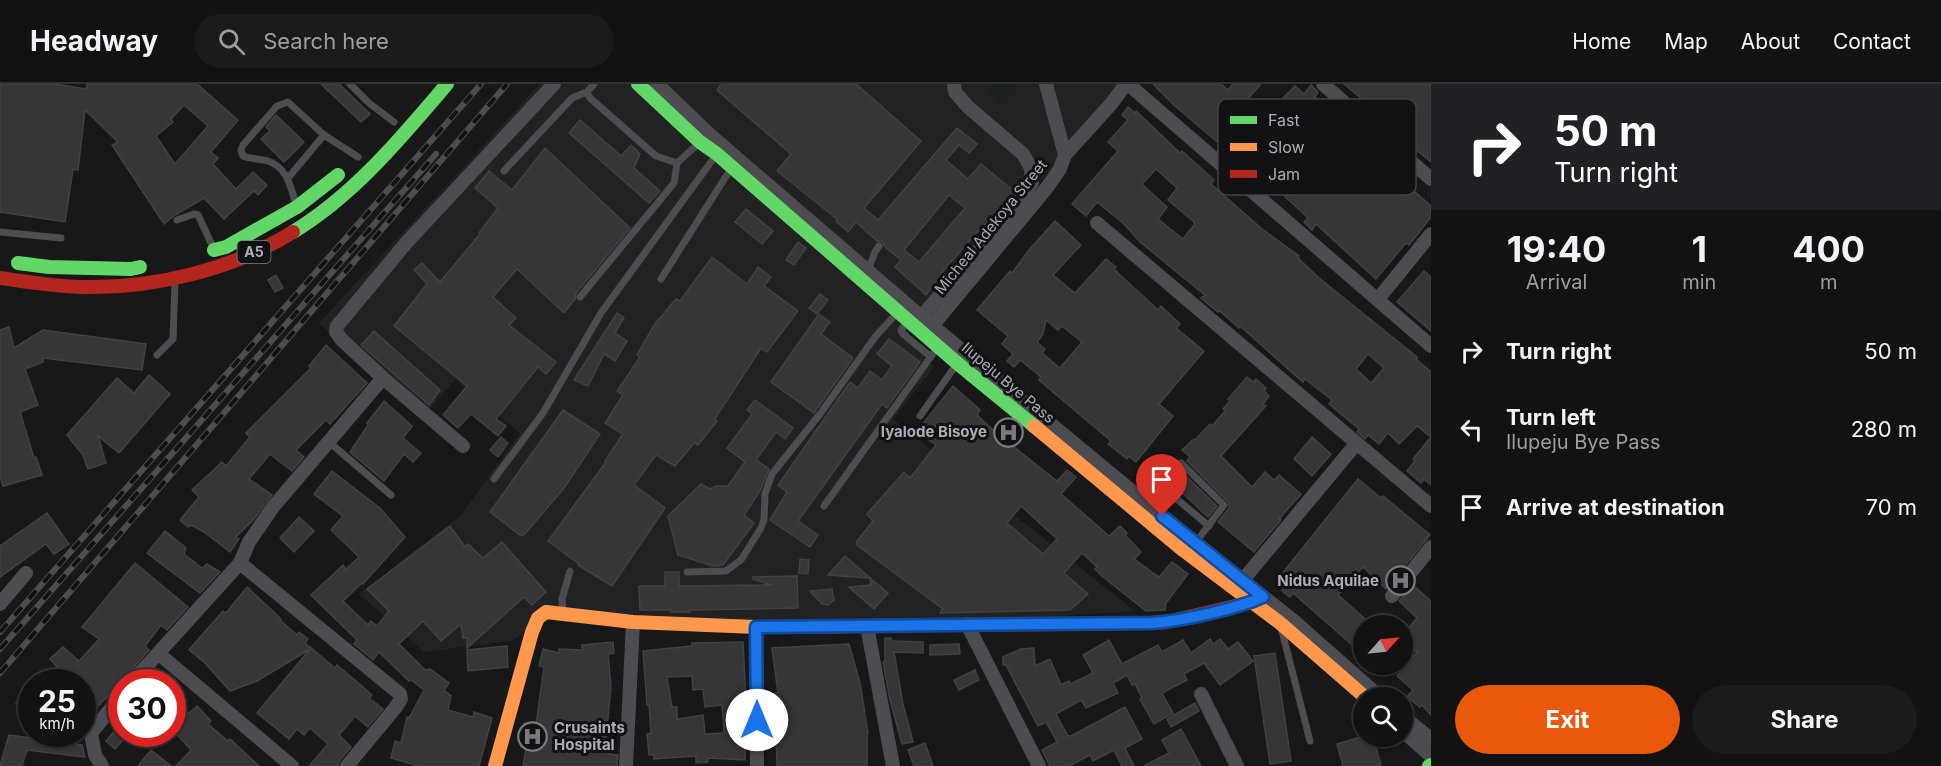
<!DOCTYPE html>
<style>
:root{--surface:#121212;--page:#1b1b1b;--text:#f1f3f6;--muted:#9c9e9f;--line:#313232;--accent:#ea580c}
body{margin:0;font-family:Inter,sans-serif;background:var(--page);color:var(--text);height:100vh;display:flex;flex-direction:column;font-size:22px;white-space:nowrap}
*{box-sizing:border-box;margin:0}
p{font-size:20px;color:var(--muted)}
.icon{flex:none;width:33px;height:33px;fill:none;stroke:currentColor;stroke-width:2;stroke-linecap:round;stroke-linejoin:round}
.map{position:relative;flex:1;overflow:hidden}
.panel{display:flex;flex-direction:column;background:var(--surface);width:510px}
.panel>*{flex:none}
.hud{background:#202124;color:#fff;overflow:hidden}
.needle{width:39px;rotate:63deg}
.controls{position:absolute;left:1353px;top:531px;display:grid;gap:12px}
.controls a{display:grid;place-items:center;width:60px;height:60px;border-radius:50%;background:var(--surface);box-shadow:0 2px 4px #0004,0 0 0 2px var(--line);font-size:30px}
.speed{position:absolute;left:18px;top:585px;display:flex;gap:12px;font-size:30px;font-weight:700;text-align:center}
.speed>*{display:grid;place-content:center;width:78px;height:78px;border-radius:50%;background:var(--surface);box-shadow:0 2px 4px #0004,0 0 0 2px var(--line);line-height:1}
.speed small{font-size:15px;font-weight:400}
.speed .limit{border:9px solid #d22;background:#fff;color:#111}
.pin{position:absolute;display:grid;place-items:center;width:51px;height:51px;color:#fff;margin:-62px -26px;border-radius:50% 50% 50% 0;rotate:-45deg;box-shadow:0 0 6px #0007}
.pin .icon{rotate:45deg}
.me{position:absolute;width:66px;margin:-33px;rotate:0deg;stroke-linejoin:round;filter:drop-shadow(0 0 4px #0008)}
.turn{display:flex;align-items:center;gap:21px;height:126px;padding:0 24px;font-size:27px}
.turn .icon{width:78px;height:78px;stroke-width:2.5}
.turn b{display:block;font-size:42px;line-height:51px}
.eta{display:flex;justify-content:space-evenly;align-items:center;height:102px;text-align:center}
.eta b{font-size:36px;font-weight:700;line-height:42px}
.button{display:flex;gap:12px;margin-top:auto;padding:12px 24px}
.button a{flex:1;height:69px;border-radius:36px;background:var(--accent);color:#fff;font-size:24px;font-weight:700;line-height:69px;text-align:center}
.button a+a{background:var(--page);color:var(--text)}
ul{padding:0;list-style:none}
li{display:flex;align-items:center;gap:18px;height:78px;padding:0 24px}
li div{flex:1}
li b{display:block;font-size:22px}
li em{font-style:normal}
header{display:flex;align-items:center;gap:36px;box-sizing:border-box;height:84px;padding:0 30px;background:var(--surface);border-bottom:2px solid var(--line)}
header strong{font-size:28px}
nav{display:flex;gap:33px;margin-inline-start:auto;font-size:21px}
.search{width:420px;height:54px;background:var(--page);display:flex;align-items:center;gap:15px;box-sizing:border-box;padding:0 21px;border-radius:33px;color:var(--muted);font-size:22px}
main{display:flex;flex:1;min-height:0}
.map>svg:first-child{display:block}
</style>
<header>
<strong>Headway</strong>
<div class="search"><svg class="icon" aria-label="search" viewBox="0 0 24 24"><circle cx="10" cy="10" r="6"/><path d="M15 15l6 6"/></svg>Search here</div>
<nav><a>Home</a><a>Map</a><a>About</a><a>Contact</a></nav>
</header>
<main>
<div class="map">
<svg width="1431" height="682" viewBox="0 0 1431 682">
<rect width="100%" height="100%" fill="#181818"/>
<polygon fill="#222225" points="540,0 1124,0 905,254 934,283 893,335 1135,527 909,542 552,527 512,557 424,568 359,510 461,431 520,349 455,296 422,334 319,239"/>
<polygon fill="#1d221e" points="989,0 1022,0 1003,22 985,5"/>
<g fill="#363638" stroke="#414244" stroke-width="1.5" fill-rule="evenodd">
<path d="M0,0H55L86,5L87,0H197L238,36L211,68L218,74L213,80L236,105L253,88L267,101L258,111L254,107L224,135L204,114L175,131L164,140L112,61L118,58L85,26L78,86L73,85L65,138L0,128ZM184,21L208,42L175,80L156,52L173,38L171,35Z"/>
<polygon points="321,0 339,0 370,30 361,38"/>
<path d="M721,0H856L921,57L864,124L878,136L957,44L977,60L969,69L959,61L946,76L968,95L981,80L1015,108L987,142L984,140L944,186L926,211L895,183L901,176L885,163L883,158L877,157L856,138L848,148L836,137L837,135L777,87L791,70L717,6ZM949,111L965,124L919,178L904,166Z"/>
<polygon points="1153,0 1221,0 1228,6 1233,0 1261,0 1245,18 1264,34 1295,2 1304,10 1311,1 1318,8 1315,13 1338,35 1339,34 1357,49 1353,53 1393,84 1391,87 1431,122 1431,133 1409,161 1406,159 1376,195 1316,140 1312,146 1304,138 1308,134 1277,105 1280,102 1256,81 1253,85 1235,71 1234,72 1175,22"/>
<polygon points="1344,0 1431,0 1431,78 1401,53 1403,51 1377,29 1375,31 1359,16 1361,14"/>
<path d="M1128,23L1135,29L1136,27L1180,69L1182,67L1214,96L1211,100L1262,145L1299,172L1298,174L1319,194L1417,273L1416,275L1431,288V401L1424,395L1421,399L1407,387L1415,377L1413,375L1431,353L1417,342L1399,360L1388,349L1379,360L1368,351L1365,355L1357,348L1359,345L1329,320L1332,316L1305,295L1303,298L1240,242L1239,244L1220,227L1218,228L1201,214L1205,211L1140,158L1123,139L1097,118L1086,132L1072,120L1118,67L1108,58L1128,36L1122,31ZM1156,85L1177,104L1168,116L1194,138V141L1183,155L1158,135L1167,123L1142,100ZM1368,270L1384,284L1371,299L1356,285Z"/>
<polygon points="276,31 304,58 284,78 261,55 270,47 266,43"/>
<polygon points="580,36 621,72 631,61 640,70 634,84 660,107 649,119 569,49"/>
<polygon points="545,64 630,144 576,209 575,215 564,229 517,185 493,213 516,234 509,241 556,278 546,290 538,283 496,335 506,342 498,352 471,330 458,344 443,331 467,302 394,242 427,200 414,186 422,179 440,198 480,150 479,149 498,124 475,104 489,87 512,106"/>
<polygon points="746,125 773,147 762,160 735,138"/>
<path d="M1055,137L1081,161L1053,191L1075,209L1106,175L1116,183L1114,185L1118,189L1158,226L1161,222L1180,240L1176,244L1204,267L1159,320L1173,332L1136,378L1129,372L1127,375L1108,360L1111,357L1039,296L1041,293L1020,276L1014,283L1007,277L1013,270L1002,260L1008,252L977,226L1010,187L1012,189L1028,167ZM1046,236L1058,246L1062,242L1082,258L1060,284L1042,269L1045,265L1037,258L1043,250Z"/>
<polygon points="798,158 806,164 794,181 786,176"/>
<polygon points="712,173 747,200 758,183 771,193 764,202 798,227 767,268 761,264 714,336 717,337 698,361 694,359 675,382 656,371 634,401 665,424 612,502 578,481 579,480 548,457 606,378 605,377 623,350 605,339 623,311 617,307 640,273 637,271 654,241 676,215 680,217"/>
<polygon points="1424,187 1431,193 1431,247 1397,218"/>
<polygon points="276,191 283,204 275,208 268,196"/>
<polygon points="820,210 828,216 817,230 809,224"/>
<polygon points="617,229 624,234 615,249 627,257 615,277 604,270 588,302 574,296"/>
<polygon points="819,230 830,238 821,250 853,274 814,329 771,298"/>
<polygon points="9,243 14,264 43,246 146,260 142,286 43,274 43,278 25,285 38,321 20,328 34,374 36,373 42,391 3,402 0,392 0,246"/>
<polygon points="374,247 440,306 429,321 361,261"/>
<polygon points="889,255 920,278 887,324 882,320 798,437 818,451 810,463 770,436 787,408 778,401 850,298 858,304 870,287 882,296 892,282 877,270"/>
<polygon points="326,261 367,299 330,340 326,336 296,366 304,373 292,387 270,370 249,395 272,411 254,435 236,453 239,455 230,468 204,448 191,441 188,443 180,436 199,413 192,406 222,378 226,382 250,353 246,349 311,284 309,282"/>
<polygon points="149,291 170,310 119,369 98,352 106,379 88,385 83,371 67,351 117,294 134,309"/>
<polygon points="1247,293 1254,298 1256,295 1266,304 1264,307 1269,312 1263,320 1266,322 1221,372 1252,403 1265,388 1274,396 1279,391 1301,410 1279,435 1281,436 1254,468 1218,438 1229,424 1229,419 1187,377 1190,373 1182,366 1194,355 1195,356 1210,340 1212,342 1225,327 1223,325 1230,317 1228,315"/>
<path d="M953,302L980,326L977,331L995,348L1057,397L1067,386L1076,393L1061,410L1109,452L1120,442L1127,449L1125,451L1141,468L1134,475L1159,493L1172,478L1188,490L1166,519L1165,526L1146,527L1103,493L1095,485L1097,483L1082,469L1064,489L1088,510L1070,526L940,529L943,525L857,461V457L873,437L867,430L904,388L910,394L936,361L917,347ZM1021,422L1057,455L1043,470L1007,439Z"/>
<polygon points="755,316 793,344 785,355 776,348 756,376 769,385 760,407 744,431 754,439 723,481 713,482 678,471 668,432 701,400 710,405 716,402 728,402 745,378 727,364 752,330 747,326"/>
<polygon points="384,317 412,342 403,354 421,369 413,378 404,370 384,397 350,368 368,341 367,339"/>
<polygon points="563,326 600,350 564,404 524,451 520,451 490,428"/>
<polygon points="501,353 508,359 498,373 490,366"/>
<polygon points="1312,353 1331,370 1312,392 1294,375"/>
<polygon points="332,387 380,424 405,453 363,500 362,499 343,517 368,541 371,537 377,542 389,527 367,505 450,442 465,463 468,460 483,474 502,458 546,508 532,521 524,513 467,564 467,554 463,554 461,540 441,557 423,537 399,560 425,586 430,585 449,599 444,606 451,612 448,626 473,633 474,628 492,634 479,682 419,682 391,674 395,657 401,659 407,633 409,634 424,606 411,596 409,597 379,568 373,576 354,560 357,556 311,511 343,481 346,485 359,473 331,446 343,432 314,410"/>
<polygon points="1183,389 1217,422 1208,433 1172,399"/>
<polygon points="1358,395 1381,414 1383,412 1430,451 1386,505 1363,483 1338,511 1373,542 1364,542 1364,559 1358,566 1293,509 1290,513 1282,507 1285,503 1277,496"/>
<polygon points="47,429 69,460 54,470 46,460 0,493 0,462"/>
<polygon points="299,433 314,447 294,468 280,454"/>
<polygon points="165,447 186,464 184,470 202,484 207,480 220,488 200,509 147,469"/>
<polygon points="845,472 870,494 828,491"/>
<polygon points="800,475 809,476 808,490 799,489"/>
<polygon points="135,479 188,523 167,546 161,541 145,562 149,566 116,604 82,638 82,598 58,598 65,591 50,575 63,563 79,577 99,555 82,543"/>
<polygon points="665,488 679,488 679,502 772,501 753,495 753,493 797,492 798,524 690,526 690,528 671,528 671,526 640,526 639,502 665,502"/>
<polygon points="870,494 888,509 874,525 849,503 871,501"/>
<polygon points="1413,501 1431,517 1431,631 1422,621 1420,623 1407,613 1413,606 1397,592 1417,568 1402,556 1402,552 1417,534 1399,517"/>
<polygon points="247,503 281,535 280,536 297,551 299,548 308,555 305,559 335,584 337,581 349,591 372,611 369,614 383,625 368,643 355,632 339,651 351,663 340,676 338,682 309,682 328,660 310,644 304,651 297,645 289,655 257,629 310,565 257,597 230,607 204,578 189,566 223,527 226,529"/>
<polygon points="832,505 834,516 828,521 822,520 810,507"/>
<polygon points="885,554 891,554 892,557 923,558 923,569 894,568 903,620 913,658 902,660 890,616 883,578 885,577"/>
<polygon points="1210,555 1213,560 1220,555 1228,565 1238,558 1253,577 1220,601 1204,579 1184,590 1187,596 1162,609 1173,629 1154,640 1140,615 1142,614 1135,600 1132,601 1127,591 1113,599 1118,609 1086,624 1081,616 1056,630 1068,652 1071,652 1125,623 1142,655 1125,664 1134,682 1122,682 1114,666 1093,677 1090,671 1069,682 1050,682 1042,666 1057,658 1046,638 1038,642 1006,581 1003,581 1003,573 1021,565 1034,564 1035,582 1050,575 1061,601 1069,597 1071,600 1093,589 1083,571 1109,556 1122,580 1158,561 1162,568 1183,556 1191,569"/>
<polygon points="613,558 614,569 608,570 611,602 605,665 609,665 608,670 618,671 617,682 523,682 526,664 521,663 524,639 536,641 544,583 539,582 543,565 559,569 559,565 582,566 582,561"/>
<path d="M743,558L746,618L741,619L742,648L746,647L745,676L708,674V678L696,679V672L654,675V671H649L647,650L651,649L649,621H647L643,567L692,562V559ZM692,592L693,606L703,605L705,623L722,621L724,649L705,650L703,631L677,635V623H672L667,593Z"/>
<polygon points="849,560 860,599 868,650 867,651 867,682 777,682 775,609 778,609 772,564"/>
<polygon points="959,560 960,570 930,571 930,561"/>
<polygon points="507,562 508,583 468,587 467,566"/>
<polygon points="1275,569 1291,677 1270,680 1254,572"/>
<polygon points="975,586 979,596 959,606 954,596"/>
<polygon points="32,605 32,623 24,629 16,619"/>
<polygon points="172,611 188,630 197,622 211,637 208,640 228,657 230,655 259,682 176,682 191,666 172,645"/>
<polygon points="1195,619 1199,627 1171,643 1167,635"/>
<polygon points="122,638 122,650 128,650 115,665 106,657"/>
<polygon points="1181,645 1201,682 1144,682 1169,669 1162,656"/>
<polygon points="9,651 82,661 85,673 27,666 22,682 0,682"/>
<polygon points="1364,652 1373,652 1381,682 1343,682 1337,660"/>
<polygon points="925,659 933,682 914,682 908,666"/>
<polygon points="151,666 171,682 138,682"/>
</g>
<g fill="none" stroke-linecap="round" stroke-linejoin="round">
<g stroke="#4d4d51" stroke-width="7">
<polyline points="350,0 369,19 394,38"/>
<polyline points="594,0 587,8 590,14 656,72 677,79 699,59"/>
<polyline points="504,87 572,14 587,8"/>
<polyline points="288,94 324,51"/>
<path d="M295,117C290,100 286,83 268,77C259,75 251,75 243,72L241,66L243,61L277,22L288,18L324,51L358,73"/>
<polyline points="177,136 194,130 198,131 212,161"/>
<polyline points="0,148 61,154"/>
<polyline points="868,186 875,168 879,162"/>
<polyline points="661,195 730,86"/>
<polyline points="580,213 674,99 677,79"/>
<polyline points="908,237 901,246 902,249 931,273"/>
<polyline points="157,271 173,255 175,199"/>
<polyline points="920,332 956,281"/>
<polyline points="329,358 391,411"/>
<polyline points="494,395 543,329 601,229 716,71"/>
<polyline points="1160,401 1209,442"/>
<polyline points="1146,419 1181,379 1224,421 1196,458"/>
<polyline points="824,422 937,264"/>
<polyline points="687,488 726,487 741,476 761,444 764,435 765,410 772,390 820,330 875,253 897,229"/>
<polyline points="563,528 562,515 570,487"/>
<polyline points="1282,547 1310,657"/>
</g>
<g stroke="#4d4d51" stroke-width="14">
<polyline points="657,0 709,50 911,224 1146,419 1295,538 1381,614"/>
<polyline points="1046,0 1065,71"/>
<polyline points="1128,0 1431,262"/>
<polyline points="1323,0 1431,95"/>
<polyline points="1097,139 1431,422"/>
<polyline points="1378,215 1431,150"/>
<polyline points="916,239 1012,127 1032,99 1031,84 1023,70 968,23 955,8 954,0"/>
<polyline points="928,247 1045,106 1060,85 1065,71 1111,20 1126,0"/>
<polyline points="463,362 383,294 341,255 336,248 337,242 407,158 554,0"/>
<polyline points="240,479 400,610 401,615 396,623 347,682"/>
<polyline points="1242,497 1356,360"/>
<polyline points="1392,512 1431,463"/>
<polyline points="0,520 26,489"/>
<polyline points="967,540 1039,682"/>
<polyline points="867,542 893,682"/>
<polyline points="756,543 757,682"/>
<polyline points="159,570 292,682"/>
<polyline points="132,598 240,479 249,458 273,423 383,294"/>
<polyline points="1201,610 1237,682"/>
<polyline points="1402,632 1431,655"/>
<polyline points="1402,646 1431,672"/>
<polyline points="102,682 95,671 91,649 122,611"/>
<polyline points="626,682 633,538"/>
</g>
<g stroke="#63d668" stroke-width="14">
<polyline points="638,0 700,58 717,70 957,279 1034,342"/>
<path d="M293,148C354,111 401,54 447,0"/>
<polyline points="214,166 226,163 297,123 338,91"/>
<polyline points="18,179 49,183 131,185 140,183"/>
<polyline points="1429,682 1431,681"/>
</g>
<g stroke="#ff974d" stroke-width="14">
<polyline points="1034,342 1183,466 1280,539 1366,614"/>
<polyline points="495,682 532,548 538,534 546,528 633,538 756,543 858,542"/>
</g>
<g stroke="#b3261e" stroke-width="14">
<path d="M0,194C29,198 58,203 87,203C157,204 233,185 293,148"/>
<polyline points="858,542 1152,539 1167,538 1252,518 1260,514"/>
</g>
<defs>
<g id="rail">
<polyline points="0,548 481,0"/>
<polyline points="0,565 436,70"/>
<polyline points="0,589 507,0"/>
</g>
</defs>
<use href="#rail" stroke="#4d4d4f" stroke-width="6"/>
<use href="#rail" stroke="#121214" stroke-width="4" stroke-dasharray="11" stroke-linecap="butt"/>
</g>
<g fill="none" stroke-linecap="round" stroke-linejoin="round">
<defs>
<path id="route" d="M757,636L756,543L1152,539C1182,537 1236,525 1263,513L1162,432"/>
</defs>
<use href="#route" stroke="#114b97" stroke-width="15"/>
<use href="#route" stroke="#1a73e8" stroke-width="10"/>
</g>
<defs>
<symbol id="hospital-ring" viewBox="-11 -11 22 22"><circle r="9.5" fill="#121214" stroke="#787a7f" stroke-width="1.5"/><path d="M-5-5h3v3.5h4V-5h3V5h-3V1.5h-4V5h-3Z" fill="#787a7f"/></symbol>
</defs>
<g fill-rule="evenodd">
<use href="#hospital-ring" x="992" y="332" width="33" height="33"/>
<use href="#hospital-ring" x="1384" y="480" width="33" height="33"/>
<use href="#hospital-ring" x="516" y="636" width="33" height="33"/>
</g>
<g text-anchor="middle" stroke-width="6" stroke-linejoin="round" paint-order="stroke">
<rect fill="#121214" stroke="#7d7f86" stroke-width="1.5" x="237.5" y="157" width="33" height="22" rx="4.5"/>
<g font-size="14" font-weight="bold" fill="#abaeb7">
<text x="254" y="173">A5</text>
</g>
<g font-size="15" fill="#abaeb7" stroke="#121214">
<text transform="translate(991 143) rotate(-51)" y="5">Micheal Adekoya Street</text>
<text transform="translate(1008 299) rotate(40)" y="5">Ilupeju Bye Pass</text>
</g>
<g font-size="15" font-weight="bold" fill="#abaeb7" stroke="#121214" text-anchor="end">
<text x="987" y="353">Iyalode Bisoye</text>
<text x="1379" y="502">Nidus Aquilae</text>
<text x="554" y="649" text-anchor="start">Crusaints<tspan x="554" dy="17">Hospital</tspan></text>
</g>
</g>
<rect x="1218" y="15" width="198" height="96" rx="9" fill="#121214" stroke="#404145" stroke-width="1.5"/>
<rect x="1230" y="32" width="27" height="8" fill="#63d668"/>
<rect x="1230" y="59" width="27" height="8" fill="#ff974d"/>
<rect x="1230" y="86" width="27" height="8" fill="#b3261e"/>
<g font-size="16" fill="#abaeb7">
<text x="1268" y="42">Fast</text>
<text x="1268" y="69">Slow</text>
<text x="1268" y="96">Jam</text>
</g>
</svg>
<div class="controls">
<a><svg class="needle" viewBox="-14 -14 28 28"><path d="M0-13l5 13h-10z" fill="#e53935"/><path d="M0 13l5-13h-10z" fill="#9c9e9f"/></svg></a>
<a><svg class="icon" aria-label="search" viewBox="0 0 24 24"><circle cx="10" cy="10" r="6"/><path d="M15 15l6 6"/></svg></a>
</div>
<div class="speed"><div>25<small>km/h</small></div><div class="limit">30</div></div>
<div class="pin" style="left:1162px;top:432px;background:#d93025"><svg class="icon" aria-label="arrive" viewBox="0 0 24 24"><path d="M6 21V4h12l-3 4 3 4H6"/></svg></div>
<svg class="me" style="left:757px;top:636px" viewBox="-20 -20 40 40"><circle r="19" fill="#fff"/><path d="M0-13L10 11 0 6-10 11z" fill="#1a73e8"/></svg>
</div>
<section class="panel">
<div class="hud">
<div class="turn"><svg class="icon" aria-label="right" viewBox="0 0 24 24"><path d="M7 20v-9h11M14 6l5 5-5 5"/></svg><div><b>50 m</b>Turn right</div></div>
</div>
<div class="eta">
<div><b>19:40</b><p>Arrival</p></div>
<div><b>1</b><p>min</p></div>
<div><b>400</b><p>m</p></div>
</div>
<ul>
<li><svg class="icon" aria-label="right" viewBox="0 0 24 24"><path d="M7 20v-9h11M14 6l5 5-5 5"/></svg><div><b>Turn right</b></div><em>50 m</em></li>
<li><svg class="icon" aria-label="left" viewBox="0 0 24 24"><path d="M17 20v-9H6M10 6l-5 5 5 5"/></svg><div><b>Turn left</b><p>Ilupeju Bye Pass</p></div><em>280 m</em></li>
<li><svg class="icon" aria-label="arrive" viewBox="0 0 24 24"><path d="M6 21V4h12l-3 4 3 4H6"/></svg><div><b>Arrive at destination</b></div><em>70 m</em></li>
</ul>
<div class="button"><a>Exit</a><a>Share</a></div>
</section>
</main>
